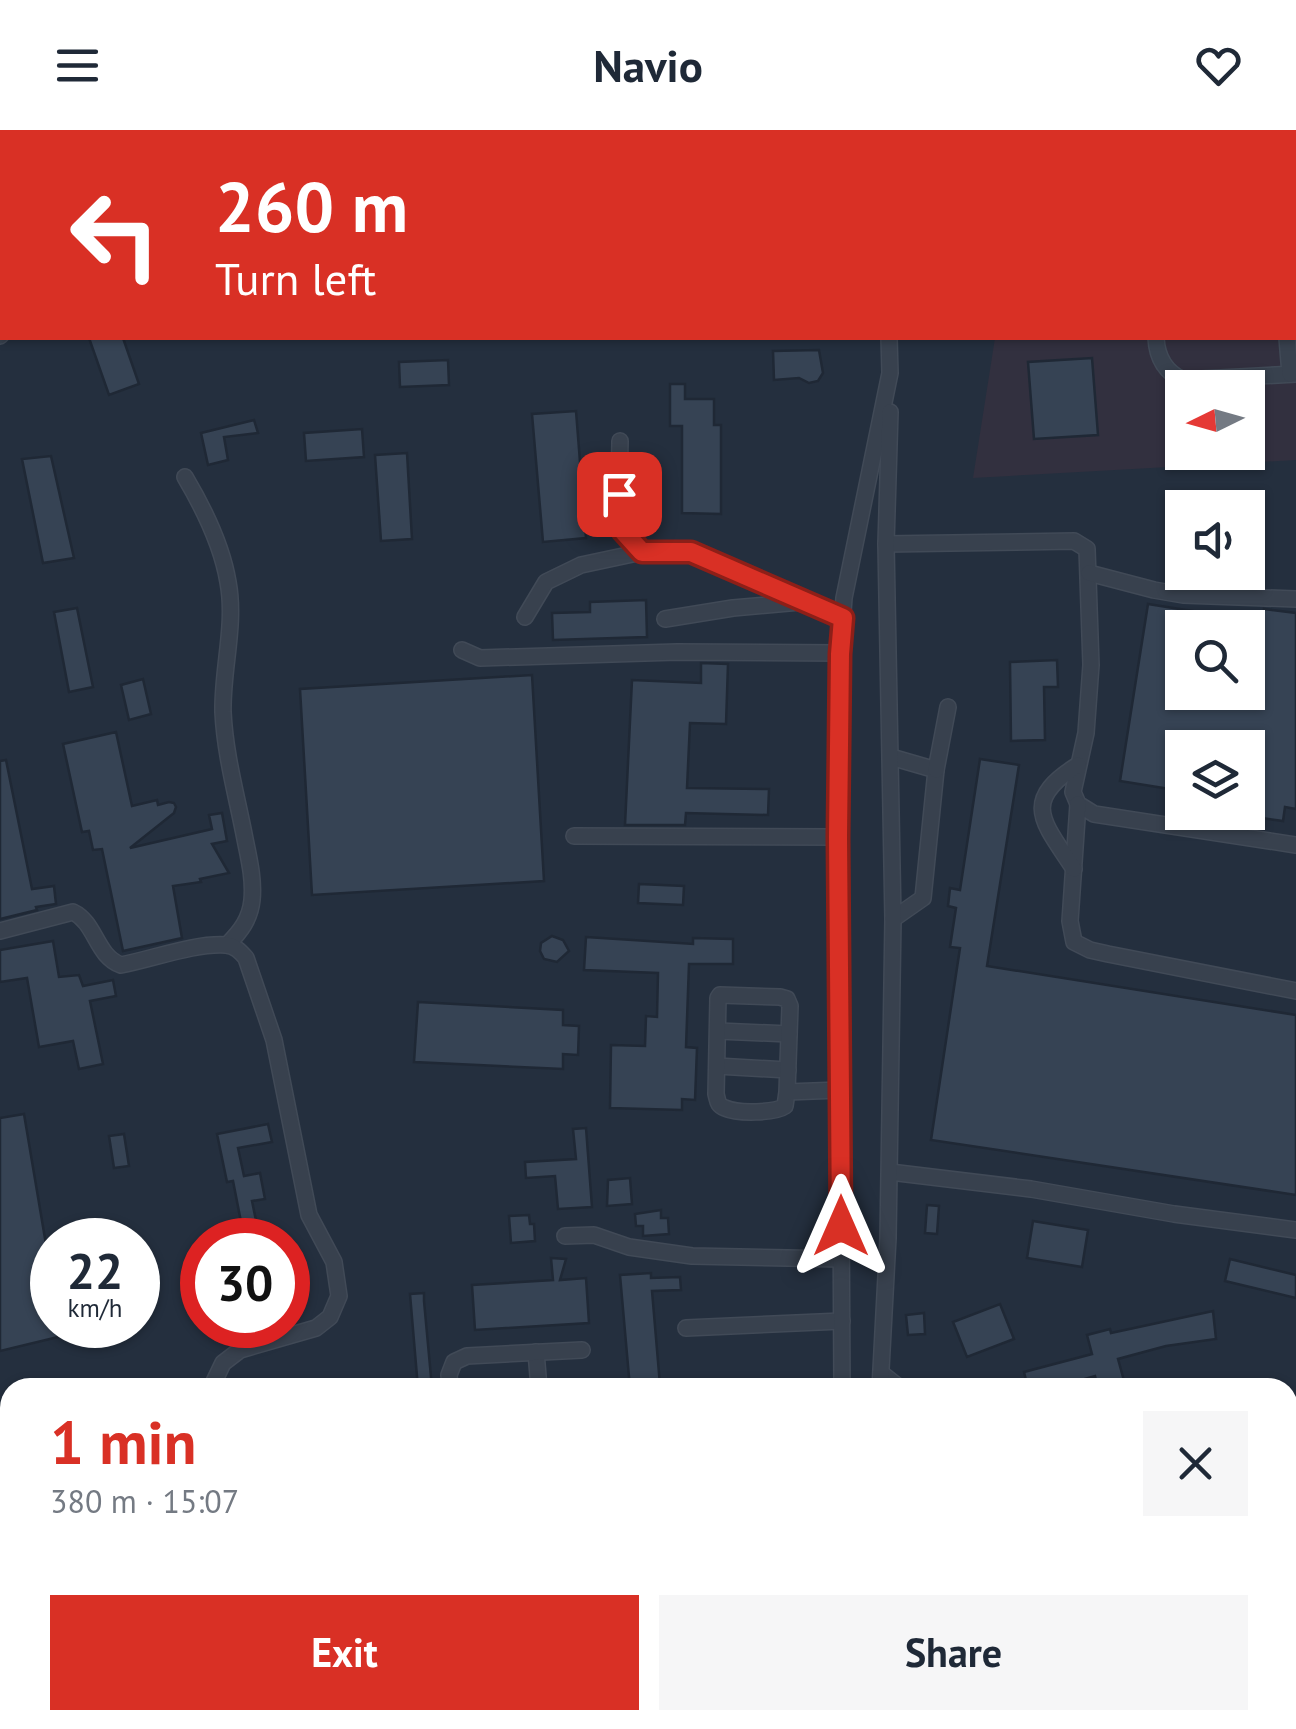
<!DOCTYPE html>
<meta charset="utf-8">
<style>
:root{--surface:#fff;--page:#f6f6f7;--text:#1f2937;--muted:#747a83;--accent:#d93025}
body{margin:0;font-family:"PT Sans",sans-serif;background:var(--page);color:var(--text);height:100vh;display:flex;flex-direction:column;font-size:38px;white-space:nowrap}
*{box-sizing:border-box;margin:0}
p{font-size:32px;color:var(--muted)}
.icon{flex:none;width:55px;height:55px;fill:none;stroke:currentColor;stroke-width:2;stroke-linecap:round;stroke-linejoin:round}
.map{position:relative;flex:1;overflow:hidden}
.drawer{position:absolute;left:0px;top:1248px;width:1298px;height:352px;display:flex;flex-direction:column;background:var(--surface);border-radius:30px 30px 0 0;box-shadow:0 2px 8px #0004}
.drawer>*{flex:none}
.top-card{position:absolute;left:0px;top:0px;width:1298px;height:210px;box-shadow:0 2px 8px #0004;background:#d93025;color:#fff;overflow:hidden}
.needle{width:65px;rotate:265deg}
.buttons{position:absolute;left:1165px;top:240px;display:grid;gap:20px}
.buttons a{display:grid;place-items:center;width:100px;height:100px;border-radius:0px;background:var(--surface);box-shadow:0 2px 8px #0004;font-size:50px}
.speed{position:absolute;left:30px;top:1088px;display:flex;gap:20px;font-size:50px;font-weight:700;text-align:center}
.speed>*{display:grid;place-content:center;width:130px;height:130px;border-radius:50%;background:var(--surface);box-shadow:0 2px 8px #0004;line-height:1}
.speed small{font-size:25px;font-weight:400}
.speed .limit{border:15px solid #d22;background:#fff;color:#111}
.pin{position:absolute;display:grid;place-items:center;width:85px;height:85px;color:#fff;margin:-42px;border-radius:20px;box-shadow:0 5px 15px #0006}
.me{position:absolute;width:110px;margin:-55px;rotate:0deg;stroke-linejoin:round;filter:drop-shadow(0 0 8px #0008)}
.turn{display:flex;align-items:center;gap:35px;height:210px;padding:0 50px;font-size:45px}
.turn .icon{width:130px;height:130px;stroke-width:2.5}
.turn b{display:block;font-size:70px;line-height:85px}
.round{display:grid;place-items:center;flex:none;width:105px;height:105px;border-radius:0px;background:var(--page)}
.head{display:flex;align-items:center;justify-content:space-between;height:170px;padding:0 50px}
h1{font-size:60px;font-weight:700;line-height:75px;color:var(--accent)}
.primary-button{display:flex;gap:20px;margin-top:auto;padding:20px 50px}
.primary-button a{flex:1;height:115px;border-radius:0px;background:var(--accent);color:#fff;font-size:40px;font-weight:700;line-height:115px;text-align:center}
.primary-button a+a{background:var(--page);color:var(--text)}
header{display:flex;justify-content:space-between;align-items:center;height:130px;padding:0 50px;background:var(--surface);font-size:45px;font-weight:700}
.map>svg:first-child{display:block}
</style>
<header><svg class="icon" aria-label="menu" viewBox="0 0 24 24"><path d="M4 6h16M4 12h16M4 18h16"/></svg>Navio<svg class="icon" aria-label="heart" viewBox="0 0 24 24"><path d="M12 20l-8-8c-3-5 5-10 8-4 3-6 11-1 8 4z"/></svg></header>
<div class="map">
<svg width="1296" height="1599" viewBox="0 0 1296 1599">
<rect width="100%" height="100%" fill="#242f3e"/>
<path fill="#32303f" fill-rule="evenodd" d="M1028,0H1296V330L973,348L995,208H1295V2H1027ZM1182,258H1248V322H1182Z"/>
<g fill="#364354" stroke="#1f2835" stroke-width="2.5" fill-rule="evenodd">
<polygon points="89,208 123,208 139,254 109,265"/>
<polygon points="819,220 823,243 818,251 809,253 799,248 774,250 773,221"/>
<polygon points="1092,228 1098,305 1034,309 1028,232"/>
<polygon points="448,230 449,255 400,257 399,232"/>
<polygon points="670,254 685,254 685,269 714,269 714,295 721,295 721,384 682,383 682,296 670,296"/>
<polygon points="576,281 586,408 543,412 532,284"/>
<polygon points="1259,286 1261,312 1248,313 1248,287"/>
<polygon points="254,290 258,303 224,307 228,330 208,335 201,303"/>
<polygon points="362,299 364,327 306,331 304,303"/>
<polygon points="407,323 412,409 381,411 375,325"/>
<polygon points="51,326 74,428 43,433 22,329"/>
<polygon points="646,470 647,507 553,510 552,483 590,482 590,472"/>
<path d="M1148,474L1262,492L1264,479L1296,483V679L1285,677L1283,691L1248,686V618H1182V661L1120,651ZM1182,498H1248V562H1182Z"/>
<polygon points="77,478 93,557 69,562 54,482"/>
<polygon points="1057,530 1058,557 1044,557 1045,610 1011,611 1010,532"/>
<polygon points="701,533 728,534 726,594 690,593 687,658 769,659 768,685 686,683 685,695 625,695 632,550 701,553"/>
<polygon points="532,545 544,751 312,765 300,559"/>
<polygon points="143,549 151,584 129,590 121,555"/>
<polygon points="116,602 132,676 157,670 158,675 169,672 174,673 176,677 174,683 130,718 212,699 209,685 222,683 227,711 212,714 229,743 200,749 201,752 173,756 182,808 123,821 102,719 93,720 89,701 82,702 63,614"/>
<polygon points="980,629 1019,635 987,836 1296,885 1296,1065 931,1010 960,818 950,817 956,778 948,776 950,758 960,760"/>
<polygon points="6,630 32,759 54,756 56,774 36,777 37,780 0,789 0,631"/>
<polygon points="639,754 684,756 683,775 638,773"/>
<polygon points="552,806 563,810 569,821 557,832 544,829 540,821 541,813"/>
<polygon points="586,807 693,814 693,808 733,809 733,834 689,834 686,917 697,918 695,970 682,969 682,980 610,978 611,915 645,916 646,886 657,887 658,843 584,840"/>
<polygon points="53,811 59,847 79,845 83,856 113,850 116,866 90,871 103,934 79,939 73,911 39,917 27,848 0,852 0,820"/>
<polygon points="418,872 563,880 563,895 579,896 578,925 563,924 563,939 414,932"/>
<polygon points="24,984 52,1150 52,1195 86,1195 87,1200 0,1221 0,988"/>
<polygon points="268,994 272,1012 238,1018 244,1046 260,1043 265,1069 252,1071 260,1110 238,1110 235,1098 242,1097 233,1051 227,1052 217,1004"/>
<polygon points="586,998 592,1077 558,1079 555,1046 526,1048 525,1032 576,1029 573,999"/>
<polygon points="124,1004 129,1036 114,1038 109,1006"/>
<polygon points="630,1048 632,1074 607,1076 608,1050"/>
<polygon points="927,1075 939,1076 937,1104 925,1103"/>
<polygon points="661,1080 661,1088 668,1088 669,1104 643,1106 643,1096 636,1096 635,1084"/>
<polygon points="529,1085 530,1094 534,1094 535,1111 511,1113 509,1086"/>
<polygon points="1033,1091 1088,1100 1082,1137 1027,1128"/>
<polygon points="551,1128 566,1129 560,1150 586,1148 589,1193 475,1200 472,1155 553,1150"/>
<polygon points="1230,1129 1296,1145 1296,1168 1225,1151"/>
<polygon points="651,1143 651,1148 680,1147 681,1160 652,1161 660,1255 630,1258 620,1145"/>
<polygon points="424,1163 424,1171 432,1258 418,1258 410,1164"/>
<polygon points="1000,1174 1014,1209 967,1227 953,1192"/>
<polygon points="1213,1181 1216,1209 1166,1216 1118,1229 1126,1258 1098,1258 1095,1246 1053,1258 1028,1258 1024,1242 1092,1224 1087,1205 1110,1199 1111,1203"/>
<polygon points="924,1183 925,1204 908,1205 906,1185"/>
</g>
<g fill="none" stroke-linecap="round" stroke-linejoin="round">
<defs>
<g id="minor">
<polyline points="77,0 78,2"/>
<polyline points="143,0 143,2"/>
<polyline points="886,0 887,2"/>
<polyline points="1144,0 1144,2"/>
<polyline points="413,2 414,0"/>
<polyline points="595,2 595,0"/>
<polyline points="1295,71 1296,70"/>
<polyline points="0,121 2,121"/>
<polyline points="0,206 2,204"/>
<path d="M1156,208C1157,227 1165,242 1183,250L1296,244"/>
<polyline points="1287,208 1290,244"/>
<polyline points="620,311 619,364 622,400 642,422"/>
<path d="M185,347C204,379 222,416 228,452C236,495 222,539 223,582C225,625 237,667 245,709C249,729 254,749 252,770C250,789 241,801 227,815"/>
<polyline points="886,414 1074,411 1087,419 1091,535 1086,603 1073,662 1078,674 1094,684 1296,715"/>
<polyline points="1089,443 1154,460 1183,465 1296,469"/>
<polyline points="525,487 546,452 581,435 642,422 691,422 843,488"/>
<polyline points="665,489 733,478 800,472"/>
<polyline points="462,520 480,528 677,522 840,523"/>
<polyline points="891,627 936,640 923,768 893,789"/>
<polyline points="936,640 948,577"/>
<polyline points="1078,674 1070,791 1074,812 1090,820 1108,824 1296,861"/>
<polyline points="574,706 839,707"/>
<path d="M1074,739C1043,692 1020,671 1078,635"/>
<path d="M0,801L73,782C96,793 96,826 121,835C153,829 194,813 226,815C235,816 240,821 246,828L274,910L309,1085L334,1132L339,1166L330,1187L316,1198L240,1220L223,1233L211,1258"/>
<polyline points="718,901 789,904"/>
<polyline points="717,936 788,940"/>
<path d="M787,962L785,976C775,983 738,984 725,978C717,975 718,971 716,964L718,868L720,865L780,867L787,869L790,876L787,962L840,960"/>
<polyline points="890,1042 1031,1059 1174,1084 1296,1100"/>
<polyline points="565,1106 594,1105 629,1117 692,1126 841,1129"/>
<polyline points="686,1198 842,1191"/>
<polyline points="536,1222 539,1258"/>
<polyline points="881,1243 900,1258"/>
<polyline points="450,1258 449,1245 454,1232 467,1226 582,1220"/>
<polyline points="842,1258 839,707 840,523 844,468 890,243 889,208"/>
<polyline points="880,1258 888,1108 893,789 886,414 890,282"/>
<polyline points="1288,1535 1296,1534"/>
<polyline points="851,1590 852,1599"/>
<polyline points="909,1590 928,1590"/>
</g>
</defs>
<use href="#minor" stroke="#414a57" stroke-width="18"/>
<use href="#minor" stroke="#38414e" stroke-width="15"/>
</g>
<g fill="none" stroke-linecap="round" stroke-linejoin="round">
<defs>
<polyline id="route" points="619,364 622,400 642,422 691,422 843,488 840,524 838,707 841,1096"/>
</defs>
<use href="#route" stroke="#8d1f18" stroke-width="25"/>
<use href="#route" stroke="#d93025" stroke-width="18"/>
</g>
</svg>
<div class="buttons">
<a><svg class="needle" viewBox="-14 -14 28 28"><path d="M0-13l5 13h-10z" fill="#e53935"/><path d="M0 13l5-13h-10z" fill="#747a83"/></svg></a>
<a><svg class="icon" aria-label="sound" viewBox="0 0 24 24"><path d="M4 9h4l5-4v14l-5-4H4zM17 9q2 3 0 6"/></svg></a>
<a><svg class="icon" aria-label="search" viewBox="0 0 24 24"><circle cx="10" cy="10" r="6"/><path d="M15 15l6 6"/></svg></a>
<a><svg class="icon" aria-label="layers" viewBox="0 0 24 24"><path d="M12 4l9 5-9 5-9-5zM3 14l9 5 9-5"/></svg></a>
</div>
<div class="speed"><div>22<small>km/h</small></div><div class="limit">30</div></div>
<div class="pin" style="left:619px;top:364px;background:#d93025"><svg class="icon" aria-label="arrive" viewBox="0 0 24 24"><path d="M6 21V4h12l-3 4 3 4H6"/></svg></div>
<svg class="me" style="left:841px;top:1096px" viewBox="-20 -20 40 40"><path d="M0-17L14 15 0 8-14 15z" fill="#d93025" stroke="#fff" stroke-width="4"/></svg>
<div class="top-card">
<div class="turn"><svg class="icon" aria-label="left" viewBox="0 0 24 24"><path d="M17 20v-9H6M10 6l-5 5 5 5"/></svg><div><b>260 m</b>Turn left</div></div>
</div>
<section class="drawer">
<div class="head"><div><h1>1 min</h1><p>380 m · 15:07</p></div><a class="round"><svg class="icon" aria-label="close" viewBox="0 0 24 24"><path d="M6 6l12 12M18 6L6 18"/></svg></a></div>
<div class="primary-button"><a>Exit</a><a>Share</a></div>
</section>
</div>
